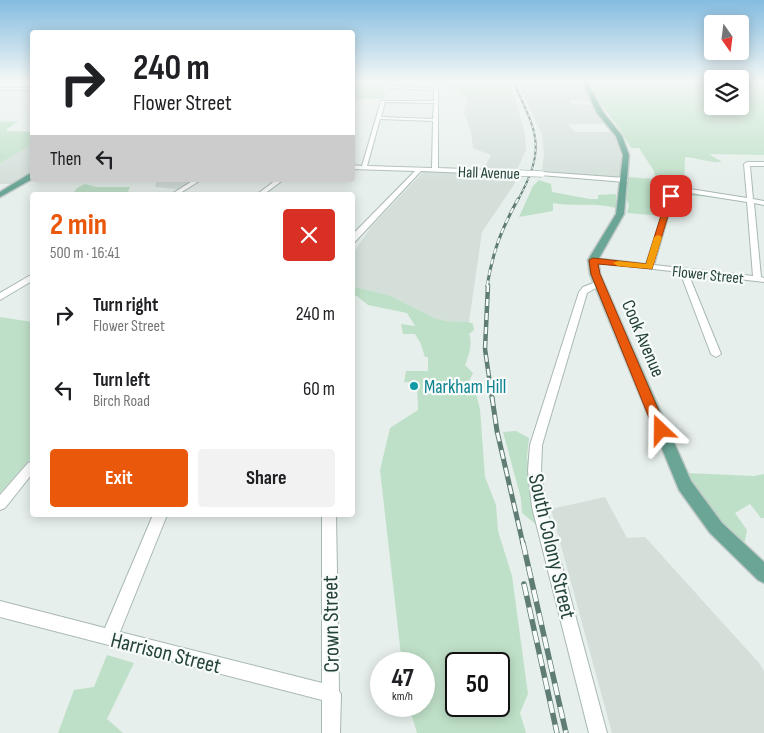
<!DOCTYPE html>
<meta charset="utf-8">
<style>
:root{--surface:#fff;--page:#f2f2f2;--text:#202124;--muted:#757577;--accent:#ea580c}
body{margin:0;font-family:"Sofia Sans Condensed",sans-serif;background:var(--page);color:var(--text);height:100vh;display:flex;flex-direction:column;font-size:19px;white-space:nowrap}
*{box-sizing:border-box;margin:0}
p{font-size:16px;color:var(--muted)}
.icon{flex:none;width:28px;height:28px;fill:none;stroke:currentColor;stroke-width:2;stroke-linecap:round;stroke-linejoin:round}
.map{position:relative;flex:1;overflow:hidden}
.side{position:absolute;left:30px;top:192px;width:325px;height:325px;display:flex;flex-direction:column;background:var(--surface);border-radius:5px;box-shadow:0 2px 12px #0003}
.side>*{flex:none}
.top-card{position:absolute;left:30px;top:30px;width:325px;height:152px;border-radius:5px;box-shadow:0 2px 12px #0003;background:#fff;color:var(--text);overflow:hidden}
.needle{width:32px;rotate:166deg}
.fabs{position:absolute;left:704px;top:15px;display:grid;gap:10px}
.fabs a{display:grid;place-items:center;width:45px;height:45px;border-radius:5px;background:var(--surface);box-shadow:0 2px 12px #0003;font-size:25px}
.speed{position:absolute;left:370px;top:652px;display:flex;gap:10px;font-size:25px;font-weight:700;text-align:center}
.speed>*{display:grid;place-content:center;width:65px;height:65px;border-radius:50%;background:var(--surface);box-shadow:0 2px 12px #0003;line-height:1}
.speed small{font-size:12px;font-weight:400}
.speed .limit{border:2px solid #111;border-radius:8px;background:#fff;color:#111}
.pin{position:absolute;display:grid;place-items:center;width:42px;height:42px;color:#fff;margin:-21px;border-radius:10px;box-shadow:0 2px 8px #0006}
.me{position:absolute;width:55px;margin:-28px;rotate:337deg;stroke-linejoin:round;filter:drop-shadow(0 0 4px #0008)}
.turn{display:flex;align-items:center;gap:18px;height:105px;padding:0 20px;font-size:22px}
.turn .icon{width:65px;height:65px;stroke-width:2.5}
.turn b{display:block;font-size:35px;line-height:42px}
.then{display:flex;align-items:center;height:48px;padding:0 20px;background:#0003;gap:10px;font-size:19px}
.round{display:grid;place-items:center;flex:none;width:52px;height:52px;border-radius:5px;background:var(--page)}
.overview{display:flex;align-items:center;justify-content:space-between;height:85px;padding:0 20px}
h1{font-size:30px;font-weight:700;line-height:38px;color:var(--accent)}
.button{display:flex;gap:10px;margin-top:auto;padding:10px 20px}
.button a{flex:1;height:58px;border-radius:5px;background:var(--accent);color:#fff;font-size:20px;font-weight:700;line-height:58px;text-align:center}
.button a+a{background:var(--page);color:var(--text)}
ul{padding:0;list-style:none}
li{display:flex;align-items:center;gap:15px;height:75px;padding:0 20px}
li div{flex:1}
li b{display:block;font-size:19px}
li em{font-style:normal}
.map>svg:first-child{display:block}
</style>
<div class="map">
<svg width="764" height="733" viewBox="0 0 764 733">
<rect width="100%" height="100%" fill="#e6efeb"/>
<g fill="#d4dfda">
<polygon points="517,81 581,81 590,101 570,100 571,104 592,105 606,124 568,124 575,132 612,132 620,144 622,178 542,172 544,153 542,135"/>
<polygon points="478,93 510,93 515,98 525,133 526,150 516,172 484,169 491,155 473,148 471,131 464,113 468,99"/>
<polygon points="32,145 32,173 13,184 0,184 0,163"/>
<polygon points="424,171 514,175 515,183 482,232 469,322 445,321 432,317 392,297 353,286 353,253 371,227"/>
<polygon points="157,180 201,180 185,190 155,187"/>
<polygon points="605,497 627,538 645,537 759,663 764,671 764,733 612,733 551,509"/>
</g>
<g fill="#bfe0c8" fill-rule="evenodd">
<rect x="353" y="81" width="31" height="18"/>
<polygon points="415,81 507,81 515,98 510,93 478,93 468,99 452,86"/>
<path d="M589,81H712V106H740V81H764V155L709,154L722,162C709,163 699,158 685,157L684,188L722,198L671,194L665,198L662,216L627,213L629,205L627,201L628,177L655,179L654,171L639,148H631L619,128L603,107Z"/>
<polygon points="19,121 7,129 7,131 32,132 32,145 0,163 0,122"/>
<path d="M539,180L551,184L552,192L590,199H598V195L616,194V208C595,202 574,207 553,203V211L519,217L533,186Z"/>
<polygon points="85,184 96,187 130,187 127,194 133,195 72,195 77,188"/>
<path d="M352,286L391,296L432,317L445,321L469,322L473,324L474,330L469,334C473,342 469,356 465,365L473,373L466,387L476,394L480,409L485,477L496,505L498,531L512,576L528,694L520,713L526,733H417L409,706H424V664H402L380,470L390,428L418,410L417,383L404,382L406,371H428V357H425L420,342L415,334H403L401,324L415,326L407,313L368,305L357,296L353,295ZM456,664H499V706H456Z"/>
<polygon points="0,317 32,322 32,457 0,493"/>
<polygon points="516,431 529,438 527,457 538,526 522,513 521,499 503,432"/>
<polygon points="687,473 754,476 764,474 764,518 761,518 750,504 735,513 747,530 744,545 763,568 707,507"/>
<polygon points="107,655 134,663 107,719 123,733 58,733 74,690 94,687"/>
</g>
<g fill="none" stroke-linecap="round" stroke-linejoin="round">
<defs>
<g id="minor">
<path d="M390,86L438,89V168L518,171L521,173L518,175L421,171L352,245V236L354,233L415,171L352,169V165L362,166L381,101H434V90L389,88ZM385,102L434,103L433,119L381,117ZM380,119L433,121L432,168L367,166Z"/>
<rect x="0" y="88" width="32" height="2"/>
<polygon points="747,162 764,162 764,166 750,166 753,199 764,201 764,205 754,203 761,277 764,278 764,282 688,273 721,354 716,357 711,354 680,272 593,262 589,260 593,258 646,264 668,196 671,194 674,196 654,265 753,276 747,202 690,193 687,191 690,189 747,198 744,164"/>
<polygon points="542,172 625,178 628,180 625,182 540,175 540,173"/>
<polygon points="194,180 201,180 177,195 170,195"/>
<polygon points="276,180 283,180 263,195 256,195"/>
<polygon points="29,276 32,276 32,281 0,300 0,293"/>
<polygon points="596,282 602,282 603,284 587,293 542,445 541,471 546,507 607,733 589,733 532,507 528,471 530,445 579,292 583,287"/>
<polygon points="32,461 32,474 5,508 0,510 0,495 28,463"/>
<polygon points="153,515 167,515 120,632 322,683 322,515 336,515 339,691 341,694 340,733 322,733 322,700 0,617 0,601 105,628"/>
</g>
<g id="major">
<polygon points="582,81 587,81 603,112 622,136 629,155 624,214 598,260 600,274 691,481 722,523 764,562 764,583 758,580 710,533 679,490 590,274 588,260 616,214 623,155 616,136 597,113"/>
<polygon points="29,174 32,174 32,179 0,197 0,192"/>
</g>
</defs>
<use href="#minor" stroke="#a8b8b2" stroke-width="2"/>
<use href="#major" stroke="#c2cac8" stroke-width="3"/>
<use href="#minor" fill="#fff" fill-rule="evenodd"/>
<use href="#major" fill="#6aa596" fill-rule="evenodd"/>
<defs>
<path id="rail-far4" d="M513,81C537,134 547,146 518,200"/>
<path id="rail-far3" d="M487,286C493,251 501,230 518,199"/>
<polyline id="rail-far2" points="488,285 485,349 492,398"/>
<polyline id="rail-far1" points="492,397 497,431 523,544"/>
<g id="rail">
<polyline points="523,543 566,733"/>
<polyline points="524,584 557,733"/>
</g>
</defs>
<use href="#rail-far4" stroke="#5f7d75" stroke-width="2"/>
<use href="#rail-far3" stroke="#5f7d75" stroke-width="3"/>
<use href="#rail-far2" stroke="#5f7d75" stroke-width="4.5"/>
<use href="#rail-far1" stroke="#5f7d75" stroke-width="5"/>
<use href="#rail" stroke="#5f7d75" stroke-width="5.5"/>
<use href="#rail-far4" stroke="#f7fbf9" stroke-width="1" stroke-dasharray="3" stroke-linecap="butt"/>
<use href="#rail-far3" stroke="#f7fbf9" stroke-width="2" stroke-dasharray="5.5" stroke-linecap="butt"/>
<use href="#rail-far2" stroke="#f7fbf9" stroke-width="2.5" stroke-dasharray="7" stroke-linecap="butt"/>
<use href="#rail-far1" stroke="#f7fbf9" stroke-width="3" stroke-dasharray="9" stroke-linecap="butt"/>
<use href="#rail" stroke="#f7fbf9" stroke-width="4" stroke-dasharray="12" stroke-linecap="butt"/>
<defs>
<polyline id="minor-bridge" points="518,173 542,174"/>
</defs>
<use href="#minor-bridge" stroke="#a8b8b2" stroke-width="7" stroke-linecap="butt"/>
<use href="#minor-bridge" stroke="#fff" stroke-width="5.5"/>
</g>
<linearGradient id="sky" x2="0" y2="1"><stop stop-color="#84bce0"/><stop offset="0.44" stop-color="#f4f8f6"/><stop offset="1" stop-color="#f4f8f6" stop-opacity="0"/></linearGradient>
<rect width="764" height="184" fill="url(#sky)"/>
<polygon fill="#ea580c" stroke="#983908" points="671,193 674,196 652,269 598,264 600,274 667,430 665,434 656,434 654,430 591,274 589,260 593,258 646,264 667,196"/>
<polygon fill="#f59e0b" points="658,235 662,237 652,269 618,266 613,263 618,261 646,264 654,237"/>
<circle fill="#0f9aa8" stroke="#f7fbf9" stroke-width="2" cx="414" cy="386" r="5"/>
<g text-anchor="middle" stroke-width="4.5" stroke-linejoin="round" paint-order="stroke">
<g font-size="16" fill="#24423a" stroke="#f7fbf9">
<text transform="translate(489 172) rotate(2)" y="6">Hall Avenue</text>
<text transform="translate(708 274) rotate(6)" y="6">Flower Street</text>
</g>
<g font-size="19" fill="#24423a" stroke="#f7fbf9">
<text transform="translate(644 338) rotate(67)" y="7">Cook Avenue</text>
</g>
<g font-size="19" fill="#0d838f" stroke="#f7fbf9" text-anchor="start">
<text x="424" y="393">Markham Hill</text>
</g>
<g font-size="22" fill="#24423a" stroke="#f7fbf9">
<text transform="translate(553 546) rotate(77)" y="8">South Colony Street</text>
<text transform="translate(330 624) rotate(-91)" y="8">Crown Street</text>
<text transform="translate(166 652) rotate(14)" y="8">Harrison Street</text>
</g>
</g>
</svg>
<div class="fabs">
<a><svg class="needle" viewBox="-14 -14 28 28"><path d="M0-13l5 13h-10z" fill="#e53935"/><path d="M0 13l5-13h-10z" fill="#757577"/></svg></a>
<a><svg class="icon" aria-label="layers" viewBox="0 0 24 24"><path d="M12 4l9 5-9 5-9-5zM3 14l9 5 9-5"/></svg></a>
</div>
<div class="speed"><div>47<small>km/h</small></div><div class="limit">50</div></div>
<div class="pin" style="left:671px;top:196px;background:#d93025"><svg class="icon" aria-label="arrive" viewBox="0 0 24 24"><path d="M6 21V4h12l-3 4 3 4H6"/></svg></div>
<svg class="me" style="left:661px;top:430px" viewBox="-20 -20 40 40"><path d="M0-17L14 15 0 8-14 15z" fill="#ea580c" stroke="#fff" stroke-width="4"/></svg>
<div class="top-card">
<div class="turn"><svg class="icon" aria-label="right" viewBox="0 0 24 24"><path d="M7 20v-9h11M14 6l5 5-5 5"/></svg><div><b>240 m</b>Flower Street</div></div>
<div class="then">Then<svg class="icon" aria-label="left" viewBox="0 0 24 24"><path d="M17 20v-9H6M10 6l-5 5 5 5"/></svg></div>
</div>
<section class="side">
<div class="overview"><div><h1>2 min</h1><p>500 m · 16:41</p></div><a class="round" style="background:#d93025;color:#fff"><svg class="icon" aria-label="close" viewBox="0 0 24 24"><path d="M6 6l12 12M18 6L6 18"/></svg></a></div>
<ul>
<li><svg class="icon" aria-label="right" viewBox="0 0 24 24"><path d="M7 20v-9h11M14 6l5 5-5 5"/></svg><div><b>Turn right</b><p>Flower Street</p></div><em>240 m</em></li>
<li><svg class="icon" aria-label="left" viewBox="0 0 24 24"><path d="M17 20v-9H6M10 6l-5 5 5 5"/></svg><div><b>Turn left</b><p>Birch Road</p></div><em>60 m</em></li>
</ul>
<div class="button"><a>Exit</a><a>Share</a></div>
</section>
</div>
